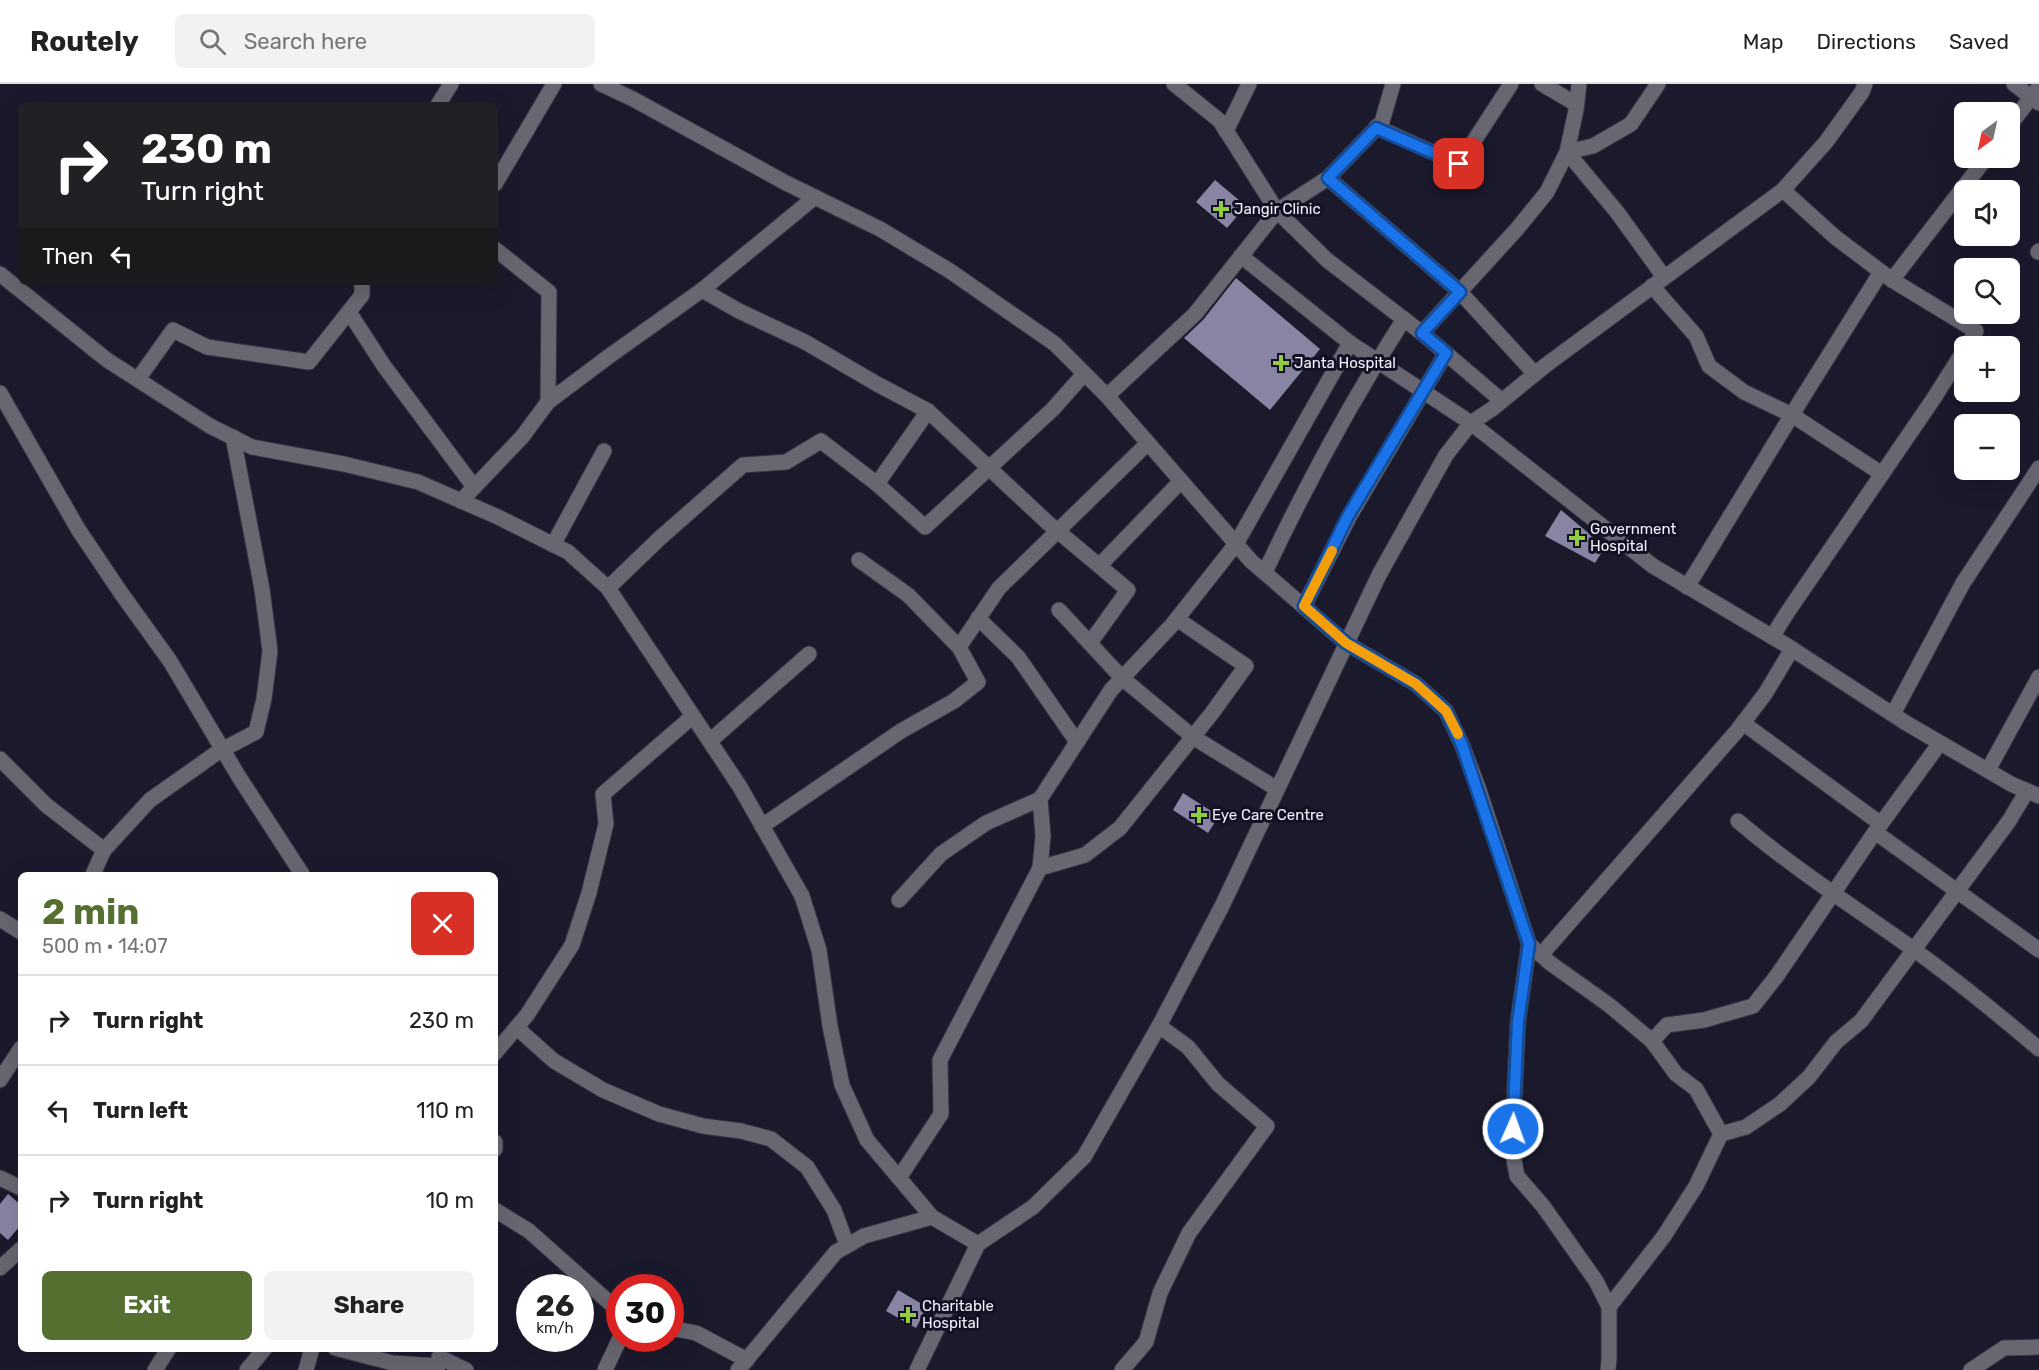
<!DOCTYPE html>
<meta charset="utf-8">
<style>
:root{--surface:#fff;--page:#f2f2f2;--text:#222;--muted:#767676;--line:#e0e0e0;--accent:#546f2f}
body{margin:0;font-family:Rubik,sans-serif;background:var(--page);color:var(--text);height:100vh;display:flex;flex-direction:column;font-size:22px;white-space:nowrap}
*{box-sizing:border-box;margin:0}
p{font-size:20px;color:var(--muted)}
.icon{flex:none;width:33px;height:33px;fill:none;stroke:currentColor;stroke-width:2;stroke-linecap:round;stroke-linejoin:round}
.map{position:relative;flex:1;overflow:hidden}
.sheet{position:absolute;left:18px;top:788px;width:480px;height:480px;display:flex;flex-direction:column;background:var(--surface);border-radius:9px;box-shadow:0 6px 24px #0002}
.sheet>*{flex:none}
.banner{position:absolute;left:18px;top:18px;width:480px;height:183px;border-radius:9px;box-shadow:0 6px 24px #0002;background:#202124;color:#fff;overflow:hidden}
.needle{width:39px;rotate:213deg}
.controls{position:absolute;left:1954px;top:18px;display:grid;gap:12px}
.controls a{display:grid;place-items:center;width:66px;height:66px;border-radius:9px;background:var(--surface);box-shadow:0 6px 24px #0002;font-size:30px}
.speed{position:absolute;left:516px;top:1190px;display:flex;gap:12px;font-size:30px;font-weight:700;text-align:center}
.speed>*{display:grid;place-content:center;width:78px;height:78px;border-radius:50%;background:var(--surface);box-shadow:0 6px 24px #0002;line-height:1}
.speed small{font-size:15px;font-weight:400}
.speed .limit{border:9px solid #d22;background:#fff;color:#111}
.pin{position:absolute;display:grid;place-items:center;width:51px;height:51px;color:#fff;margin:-26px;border-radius:12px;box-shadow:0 3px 9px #0006}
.me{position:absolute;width:66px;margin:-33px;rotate:2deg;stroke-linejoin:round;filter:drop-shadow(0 0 4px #0008)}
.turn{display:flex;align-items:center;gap:21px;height:126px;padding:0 24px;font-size:27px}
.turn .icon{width:78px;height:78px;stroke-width:2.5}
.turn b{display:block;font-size:42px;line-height:51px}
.then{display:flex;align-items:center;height:57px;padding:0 24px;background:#0003;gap:12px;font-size:22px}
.round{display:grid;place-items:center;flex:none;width:63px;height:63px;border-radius:9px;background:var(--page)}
.headline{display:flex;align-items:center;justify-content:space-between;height:102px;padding:0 24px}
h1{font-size:36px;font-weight:700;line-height:45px;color:var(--accent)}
.button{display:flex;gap:12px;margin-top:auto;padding:12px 24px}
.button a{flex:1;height:69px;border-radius:9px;background:var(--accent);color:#fff;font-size:24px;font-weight:700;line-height:69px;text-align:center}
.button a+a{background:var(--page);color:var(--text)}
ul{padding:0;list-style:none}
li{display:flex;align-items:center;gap:18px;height:90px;padding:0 24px;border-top:2px solid var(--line)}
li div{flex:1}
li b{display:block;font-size:22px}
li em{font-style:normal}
header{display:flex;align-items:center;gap:36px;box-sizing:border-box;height:84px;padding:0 30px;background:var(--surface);border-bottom:2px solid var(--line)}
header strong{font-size:28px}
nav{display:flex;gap:33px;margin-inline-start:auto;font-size:21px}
.search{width:420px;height:54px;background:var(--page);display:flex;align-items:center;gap:15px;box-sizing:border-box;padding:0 21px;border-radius:9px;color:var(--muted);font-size:22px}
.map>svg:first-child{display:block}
</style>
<header>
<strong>Routely</strong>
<div class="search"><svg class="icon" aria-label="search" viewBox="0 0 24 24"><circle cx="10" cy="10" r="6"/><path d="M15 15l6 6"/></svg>Search here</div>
<nav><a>Map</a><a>Directions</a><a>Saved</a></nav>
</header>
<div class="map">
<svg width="2039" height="1286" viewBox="0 0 2039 1286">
<rect width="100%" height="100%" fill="#1b192c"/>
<g fill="#8885a4">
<polygon points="1215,96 1246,122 1227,144 1196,118"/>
<polygon points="1236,194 1320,265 1270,326 1184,254 1203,236"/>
<polygon points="1561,426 1605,463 1595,479 1545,452"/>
<polygon points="1183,709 1219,732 1208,749 1173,726"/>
<polygon points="8,1110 21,1121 21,1141 8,1156 0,1149 0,1120"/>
<polygon points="898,1206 927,1223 916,1244 886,1227"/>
</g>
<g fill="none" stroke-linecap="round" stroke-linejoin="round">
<defs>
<g id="street">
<polyline points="601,0 633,15 786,99 880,145 950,187 1055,260 1107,312 1251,477 1346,559 1416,600 1446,627 1462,661 1479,706 1529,860 1550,879 1609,921 1652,957 1676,990 1696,1005 1721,1050 1746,1043 1780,1020 1809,993 1836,958 1861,937 2009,737 2027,707"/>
<polyline points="1174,0 1220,37 1277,127 1327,176 1422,249 1502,317"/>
<polyline points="1542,0 1576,20"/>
<polyline points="1658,0 1631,40 1593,62 1567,68 1617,128 1664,193"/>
<polyline points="2014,0 2039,19"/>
<polyline points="438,21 451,0"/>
<polyline points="2010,41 2039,3"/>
<polyline points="1376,43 1459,80 1511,0"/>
<polyline points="1226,47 1249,0"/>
<polyline points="1328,94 1460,208 1535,290"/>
<polyline points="495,100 554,0"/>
<polyline points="1783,106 1835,153 1892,196 1976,247 1967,262"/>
<polyline points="495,165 549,208 548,318"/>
<polyline points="2038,168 2039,167"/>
<polyline points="1241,172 1350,259 1471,339 1653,482 1786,561 1906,639 2011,700 2039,712"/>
<polyline points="0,190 107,276 210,342 252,363 344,380 418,398 498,433 568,468 608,504 740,703 802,812 819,866 830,942 842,1001 867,1056 932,1133 978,1160"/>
<polyline points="1892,196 1986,74"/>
<polyline points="1652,202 1696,252 1709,282 1744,308 1792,331 1882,390"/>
<polyline points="702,206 739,227 805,258 877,300 928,327 1048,439 1128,506 1090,559"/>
<polyline points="349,228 384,282 474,403"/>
<polyline points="1422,249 1517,145 1547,108 1567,68 1576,26 1579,0"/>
<polyline points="138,295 173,246 207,263 309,278 362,211 362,198"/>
<polyline points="0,309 78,445 121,509 170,577 239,693 302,790"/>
<polyline points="1107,312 1195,230 1277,127 1328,94 1382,38 1393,0"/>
<polyline points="877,400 928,327"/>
<polyline points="461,417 522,353 548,318 608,273 702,206 815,113"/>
<polyline points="553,461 604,367"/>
<polyline points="1100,481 1181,397"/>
<path d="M1265,488C1306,401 1352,316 1404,235"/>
<polyline points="1687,503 1801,316 1881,188"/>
<polyline points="608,504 660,454 743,381 786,378 821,357 877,400 925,443 1053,325 1084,290"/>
<polyline points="1304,522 1349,433 1446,269"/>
<polyline points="1059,526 1122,594 1193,653 1277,705"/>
<polyline points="978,534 1018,573 1077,658"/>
<polyline points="1772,553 1787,529 1934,314 1965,265"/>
<polyline points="959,563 999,504 1148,359"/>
<polyline points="1893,630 1963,499 2039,384"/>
<polyline points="1743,639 1881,740"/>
<polyline points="710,657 809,570"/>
<polyline points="0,675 46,721 104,766"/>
<polyline points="1988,686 2039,593"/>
<path d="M1738,737C1793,784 1854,823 1913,865C1956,896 1998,930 2039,965"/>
<polyline points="762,742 901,647 954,617 978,598 959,563 908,511 859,476"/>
<polyline points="1875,748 2039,866"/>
<polyline points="1040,784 1085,771 1120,744 1212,629 1246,582 1177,535"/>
<polyline points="93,790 104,766 150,716 218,668 256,648 264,615 270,567 262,505 233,353"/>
<polyline points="899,816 941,770 986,739 1040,715"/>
<polyline points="0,835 21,848"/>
<polyline points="1529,860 1518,938 1512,1065 1517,1092 1543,1122 1596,1197 1609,1223 1609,1275 1608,1286"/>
<polyline points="1541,871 1736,648 1765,610 1792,565"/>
<polyline points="517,944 554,977 603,1006 659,1030 703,1042 741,1047 771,1055 807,1083 834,1126 847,1161"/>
<polyline points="1652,957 1667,941 1704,936 1753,922 1776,893 1875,748 1940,659"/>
<polyline points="495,969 527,931 572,861 589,809 606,740 603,710 693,632"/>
<polyline points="0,996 21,964"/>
<polyline points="495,1058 495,1065"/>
<polyline points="0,1094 21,1104"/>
<polyline points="899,1094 941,1030 940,976 1040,784 1043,752 1040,715 1111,606 1172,541 1236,460 1350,259"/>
<polyline points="495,1126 529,1147 620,1228"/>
<polyline points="0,1184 21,1165"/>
<polyline points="1609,1223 1664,1152 1696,1102 1721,1050"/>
<polyline points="670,1244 696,1249 747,1276"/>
<polyline points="335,1264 393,1279 438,1282"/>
<polyline points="439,1273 466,1286"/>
<polyline points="155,1286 169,1264"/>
<polyline points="247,1286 265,1264"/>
<polyline points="306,1286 312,1264"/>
<polyline points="605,1286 620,1254"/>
<polyline points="738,1286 836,1168 864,1152 932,1133"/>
<polyline points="917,1286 978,1160 1033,1123 1084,1073 1159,942 1222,822 1379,491 1446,371 1471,339 1492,325 1546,281 1783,106 1826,58 1862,8 1865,0"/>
<polyline points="1122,1286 1146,1258 1160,1209 1189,1149 1267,1042 1218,1000 1188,963 1159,942"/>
<polyline points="1971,1286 2004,1264 2039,1263"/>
</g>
</defs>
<use href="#street" stroke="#353345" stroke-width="17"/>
<use href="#street" stroke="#686771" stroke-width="15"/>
</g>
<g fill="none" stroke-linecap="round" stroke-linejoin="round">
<defs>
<polyline id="route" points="1459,80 1376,44 1328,94 1460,208 1422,249 1446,269 1348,432 1304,522 1346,559 1416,600 1446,627 1462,661 1529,860 1518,938 1513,1045"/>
</defs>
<use href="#route" stroke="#114b97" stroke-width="15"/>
<use href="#route" stroke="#1a73e8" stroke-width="10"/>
<polyline stroke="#f59e0b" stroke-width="10" points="1332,467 1304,522 1346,559 1416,600 1446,627 1458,650"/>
</g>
<g fill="#91cd3f" stroke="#121022" stroke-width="2">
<path d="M1218 116h6v6h6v6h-6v6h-6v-6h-6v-6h6z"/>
<path d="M1278 270h6v6h6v6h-6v6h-6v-6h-6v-6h6z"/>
<path d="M1574 445h6v6h6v6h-6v6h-6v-6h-6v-6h6z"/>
<path d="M1196 722h6v6h6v6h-6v6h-6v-6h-6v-6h6z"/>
<path d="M905 1222h6v6h6v6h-6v6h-6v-6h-6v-6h6z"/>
</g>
<g text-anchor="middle" stroke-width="6" stroke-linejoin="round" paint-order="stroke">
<g font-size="15" fill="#f2f2fd" stroke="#121022" text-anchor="start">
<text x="1234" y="130">Jangir Clinic</text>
<text x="1294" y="284">Janta Hospital</text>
<text x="1590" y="450">Government<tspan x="1590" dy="17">Hospital</tspan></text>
<text x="1212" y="736">Eye Care Centre</text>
<text x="922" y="1227">Charitable<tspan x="922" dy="17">Hospital</tspan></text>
</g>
</g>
</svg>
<div class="controls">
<a><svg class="needle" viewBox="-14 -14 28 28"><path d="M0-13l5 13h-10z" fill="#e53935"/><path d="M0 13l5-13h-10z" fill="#767676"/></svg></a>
<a><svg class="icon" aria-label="sound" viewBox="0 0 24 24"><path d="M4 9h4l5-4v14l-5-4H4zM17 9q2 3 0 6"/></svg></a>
<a><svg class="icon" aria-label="search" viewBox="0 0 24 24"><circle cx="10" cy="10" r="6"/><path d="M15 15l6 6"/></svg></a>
<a>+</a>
<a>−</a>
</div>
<div class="speed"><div>26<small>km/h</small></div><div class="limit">30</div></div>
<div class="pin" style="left:1459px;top:80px;background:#d93025"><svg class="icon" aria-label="arrive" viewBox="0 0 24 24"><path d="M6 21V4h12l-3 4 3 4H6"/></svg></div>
<svg class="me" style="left:1513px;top:1045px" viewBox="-20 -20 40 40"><circle r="17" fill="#1a73e8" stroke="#fff" stroke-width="3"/><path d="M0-11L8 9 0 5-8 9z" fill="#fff"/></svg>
<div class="banner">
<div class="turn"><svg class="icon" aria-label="right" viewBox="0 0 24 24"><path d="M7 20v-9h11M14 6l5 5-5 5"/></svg><div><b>230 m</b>Turn right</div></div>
<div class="then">Then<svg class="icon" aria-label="left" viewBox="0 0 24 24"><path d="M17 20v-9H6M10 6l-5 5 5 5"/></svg></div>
</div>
<section class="sheet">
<div class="headline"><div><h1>2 min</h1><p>500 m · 14:07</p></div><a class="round" style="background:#d93025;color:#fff"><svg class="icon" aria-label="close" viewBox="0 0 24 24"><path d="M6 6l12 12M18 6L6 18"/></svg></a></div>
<ul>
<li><svg class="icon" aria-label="right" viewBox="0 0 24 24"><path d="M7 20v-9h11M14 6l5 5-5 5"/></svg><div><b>Turn right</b></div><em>230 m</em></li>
<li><svg class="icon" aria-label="left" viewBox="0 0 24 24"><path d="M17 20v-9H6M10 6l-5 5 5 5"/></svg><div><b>Turn left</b></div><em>110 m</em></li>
<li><svg class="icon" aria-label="right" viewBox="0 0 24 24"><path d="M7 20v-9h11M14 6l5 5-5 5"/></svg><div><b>Turn right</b></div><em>10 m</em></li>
</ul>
<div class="button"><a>Exit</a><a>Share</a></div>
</section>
</div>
